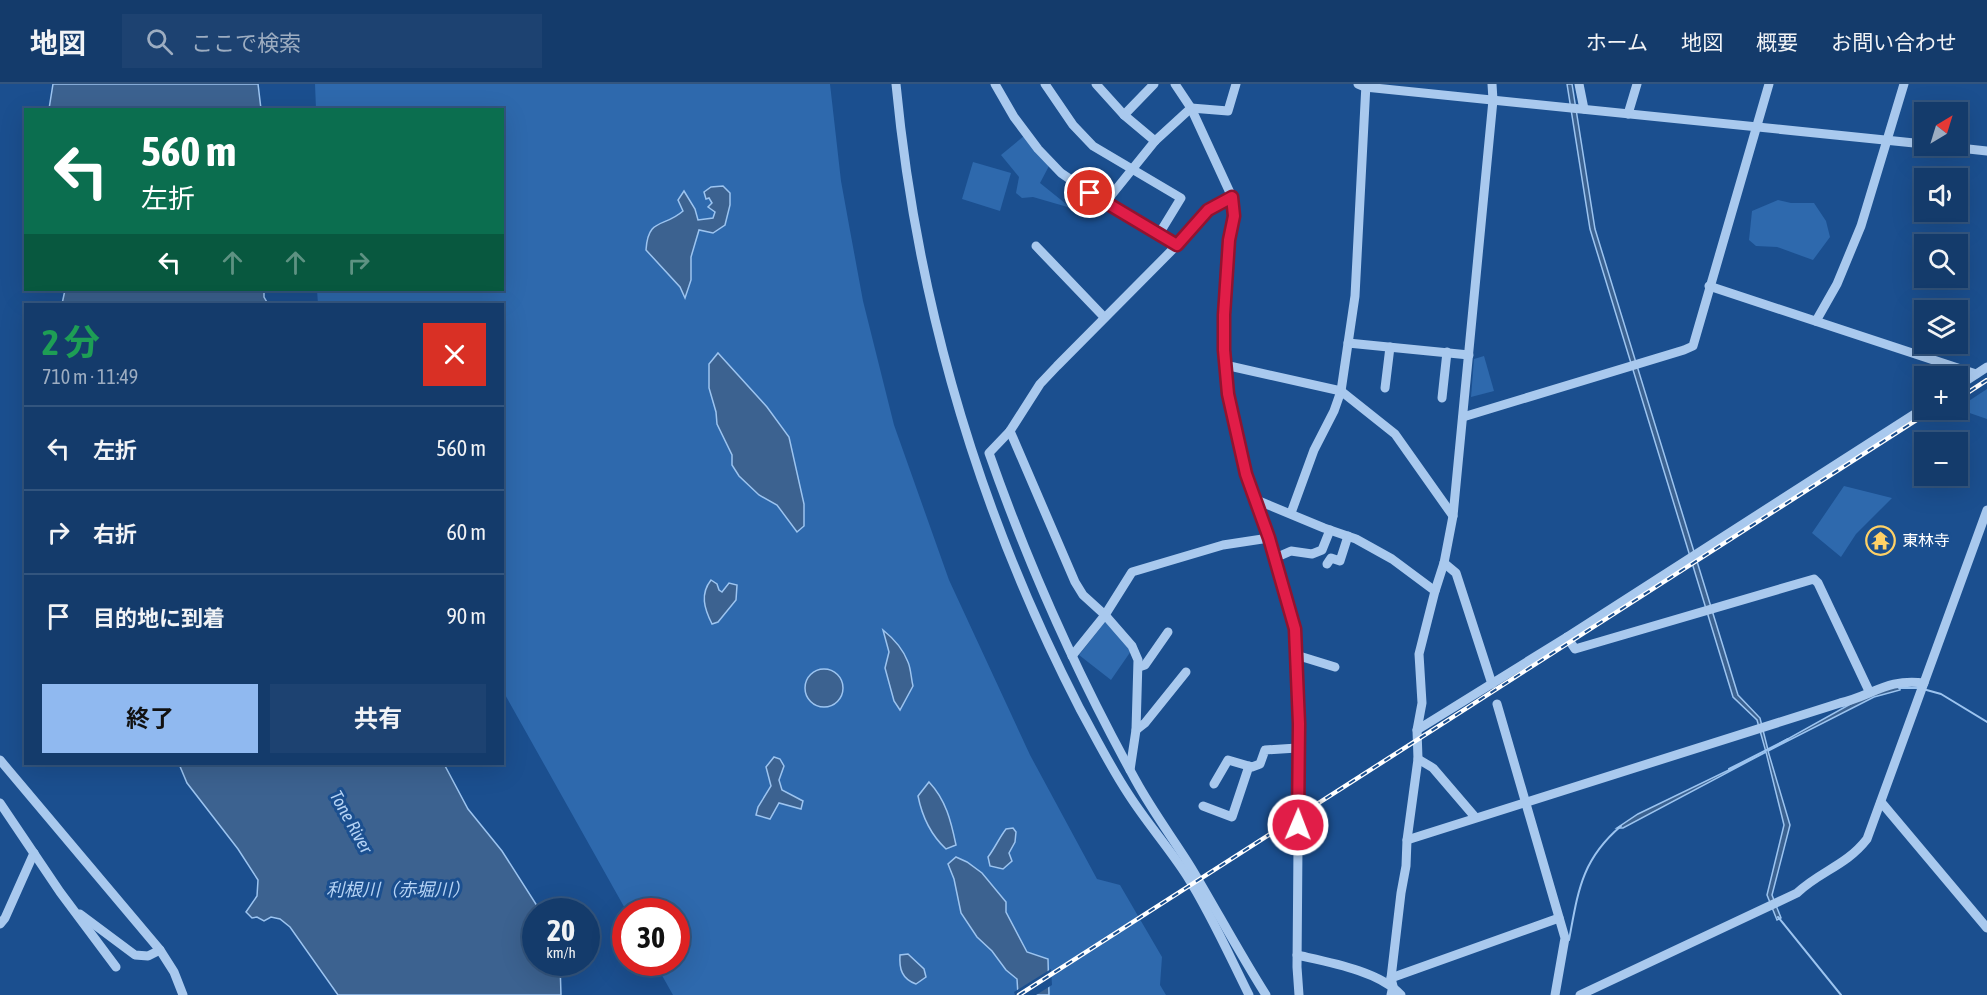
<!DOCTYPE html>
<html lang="ja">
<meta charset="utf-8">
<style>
:root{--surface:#143b6b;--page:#1d4271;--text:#f1f3f6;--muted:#9dadc1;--line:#33557e;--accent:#90b9f0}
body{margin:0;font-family:"Asap Condensed","Noto Sans JP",sans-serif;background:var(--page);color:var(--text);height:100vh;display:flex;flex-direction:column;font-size:22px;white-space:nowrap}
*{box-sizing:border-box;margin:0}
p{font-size:20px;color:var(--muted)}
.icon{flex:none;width:33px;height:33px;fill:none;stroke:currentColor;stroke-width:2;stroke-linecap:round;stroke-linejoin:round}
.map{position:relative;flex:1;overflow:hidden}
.panel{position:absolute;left:24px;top:219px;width:480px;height:462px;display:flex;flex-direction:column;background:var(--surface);border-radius:0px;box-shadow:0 6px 24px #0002,0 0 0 2px var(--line)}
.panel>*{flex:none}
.banner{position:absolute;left:24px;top:24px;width:480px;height:183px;border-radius:0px;box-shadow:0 6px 24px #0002,0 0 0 2px var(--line);background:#0b6e4f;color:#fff;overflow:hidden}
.needle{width:39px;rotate:38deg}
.controls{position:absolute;left:1914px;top:18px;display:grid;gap:12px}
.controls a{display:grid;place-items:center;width:54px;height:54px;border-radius:0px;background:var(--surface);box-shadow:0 6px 24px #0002,0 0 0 2px var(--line);font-size:30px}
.speed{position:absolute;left:522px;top:814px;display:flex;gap:12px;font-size:30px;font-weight:700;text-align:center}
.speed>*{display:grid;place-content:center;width:78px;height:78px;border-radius:50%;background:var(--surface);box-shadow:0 6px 24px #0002,0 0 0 2px var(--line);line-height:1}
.speed small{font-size:15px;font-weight:400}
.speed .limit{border:9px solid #d22;background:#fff;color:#111}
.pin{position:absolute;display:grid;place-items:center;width:51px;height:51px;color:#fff;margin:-26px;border:3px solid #fff;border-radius:50%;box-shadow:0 2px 6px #0007}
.me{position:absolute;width:66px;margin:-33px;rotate:1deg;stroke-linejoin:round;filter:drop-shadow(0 0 4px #0008)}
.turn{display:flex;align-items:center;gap:21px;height:126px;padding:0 18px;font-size:27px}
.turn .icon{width:78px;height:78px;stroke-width:2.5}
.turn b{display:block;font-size:42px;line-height:51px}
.lanes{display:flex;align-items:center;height:57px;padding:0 18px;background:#0003;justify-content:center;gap:30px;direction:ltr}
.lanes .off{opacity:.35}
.round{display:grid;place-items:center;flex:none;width:63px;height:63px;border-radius:0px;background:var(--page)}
.summary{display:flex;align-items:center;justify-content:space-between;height:102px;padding:0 18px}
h1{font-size:36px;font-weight:700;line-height:45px;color:#1e9e55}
.primary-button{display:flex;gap:12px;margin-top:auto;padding:12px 18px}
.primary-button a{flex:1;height:69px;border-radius:0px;background:var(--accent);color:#111;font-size:24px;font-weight:700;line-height:69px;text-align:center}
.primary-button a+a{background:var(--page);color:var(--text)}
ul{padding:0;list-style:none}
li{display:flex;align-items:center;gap:18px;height:84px;padding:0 18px;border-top:2px solid var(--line)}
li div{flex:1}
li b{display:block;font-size:22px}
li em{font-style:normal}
header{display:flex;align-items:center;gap:36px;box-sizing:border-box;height:84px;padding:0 30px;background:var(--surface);border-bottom:2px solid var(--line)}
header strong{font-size:28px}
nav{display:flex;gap:33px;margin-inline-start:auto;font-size:21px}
.search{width:420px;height:54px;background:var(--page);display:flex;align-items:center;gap:15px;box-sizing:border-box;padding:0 21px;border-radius:0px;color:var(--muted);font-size:22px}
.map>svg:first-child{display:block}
</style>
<header>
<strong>地図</strong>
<div class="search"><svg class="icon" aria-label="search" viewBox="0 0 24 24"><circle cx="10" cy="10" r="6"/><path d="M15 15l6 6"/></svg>ここで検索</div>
<nav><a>ホーム</a><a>地図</a><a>概要</a><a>お問い合わせ</a></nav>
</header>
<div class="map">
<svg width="1987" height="911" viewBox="0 0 1987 911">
<rect width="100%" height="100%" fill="#1b4f8f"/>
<g fill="#2e69ad">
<polygon points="315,0 830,0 841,97 849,141 863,217 894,341 949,496 1030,671 1097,795 1120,801 1162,873 1160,901 1166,911 673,911 655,879 676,879 676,828 627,828 503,607 502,220 318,220 317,206 502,206 502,26 316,25"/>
<polygon points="1024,52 1049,82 1040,99 1071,124 1033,113 1022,114 1016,109 1019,93 1001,71"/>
<polygon points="973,78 1011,89 1000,127 962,115"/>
<polygon points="1778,116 1791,119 1814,119 1826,137 1830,153 1813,176 1777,163 1756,162 1749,156 1752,127"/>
<polygon points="1484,272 1494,307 1471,313 1474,275"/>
<polygon points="1987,305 1987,335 1958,325 1958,324"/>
<polygon points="1844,402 1892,414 1856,450 1841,473 1812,449"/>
<polygon points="1105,538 1122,555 1131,567 1111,596 1079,571"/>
</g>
<g fill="#3c6290" stroke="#9cc4f0" stroke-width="1.5">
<polygon points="53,0 258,0 261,25 49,25"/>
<polygon points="1567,0 1572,0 1595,145 1738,611 1760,634 1768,666 1872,608 1900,601 1900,606 1874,613 1768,667 1790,741 1772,811 1781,834 1777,836 1767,811 1784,741 1766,668 1623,744 1617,744 1638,730 1766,668 1757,636 1733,613 1590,145"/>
<path d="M723,102L730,109V121L725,141L713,149L699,146L691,173V196L685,214L680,203L646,166C648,133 664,144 683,127L678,116L684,107L695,125L698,136L713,134L715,128L708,123L712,119L709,114L706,115L704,108L711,103Z"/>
<polygon points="65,206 264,206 264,213 268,220 62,220"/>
<polygon points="718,269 767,323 789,353 804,420 804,442 797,448 777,421 759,411 739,392 732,381 732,371 717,340 716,328 709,304 709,280"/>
<path d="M711,496L717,500L719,506L722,508L729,499L737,501L736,516L718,538L712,540C704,524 700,510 711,496Z"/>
<path d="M883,546C893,554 903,565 908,578C911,585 911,594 913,602L900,626L894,617L885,584L889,568Z"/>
<circle cx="824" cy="604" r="19"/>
<polygon points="774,673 780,675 784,682 779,696 782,706 803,717 801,725 779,719 770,735 756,731 758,723 771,702 766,683"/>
<polygon points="179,680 444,680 468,725 502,767 541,828 536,828 536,879 560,879 561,911 338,911 290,843 280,835 271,833 264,837 257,833 252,834 246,828 257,812 258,796 238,765 187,699"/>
<path d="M929,698C946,716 951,737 956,761L946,765C931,751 922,732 918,712Z"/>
<path d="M1013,744L1016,748L1015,758L1009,769L1012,777L1003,785L990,782L988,773C995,764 999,754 1006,745Z"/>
<polygon points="956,773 967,778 982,789 1006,818 1006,828 1027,868 1048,875 1049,911 1018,911 1017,895 1006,886 992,867 977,853 961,829 954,795 948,780"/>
<path d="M908,870L924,885L926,893L916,900C902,895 899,885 900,871Z"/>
</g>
<polygon fill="#1b4f8f" points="1051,885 1052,901 1036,911 1015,911 1014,908"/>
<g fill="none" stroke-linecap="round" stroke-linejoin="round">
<g stroke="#9cc4f0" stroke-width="2">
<polyline points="1899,604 1918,604"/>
<polyline points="1923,605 1941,610 1987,638"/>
<polyline points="1729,685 1788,655"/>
<polyline points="1778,833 1841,911"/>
<path d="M1569,856C1578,808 1581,776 1621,742"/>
</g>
<g stroke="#a9c9ee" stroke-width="9">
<path d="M896,0C917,220 979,429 1080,625C1096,654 1111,684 1129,711C1147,739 1169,764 1187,792C1211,830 1229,871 1249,911"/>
<polyline points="995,0 1014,33 1038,65 1061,89 1105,119 1177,161"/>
<polyline points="1045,0 1073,41 1093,62 1181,114 1159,150"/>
<polyline points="1096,0 1124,31 1155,57"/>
<polyline points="1175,0 1191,24 1232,113 1234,132 1229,156 1224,231 1228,310 1246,390 1269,454 1295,545 1299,640 1297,883 1299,911"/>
<polyline points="1358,0 1365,3 1924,60"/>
<polyline points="1579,0 1584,25"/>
<polyline points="1628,30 1637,0"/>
<polyline points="1124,31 1154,0"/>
<polyline points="1941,62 1987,67"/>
<path d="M1232,113L1207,126L1185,153L1057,282L1040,300L1010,347L989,369C1029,483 1078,592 1136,697C1153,728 1174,756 1192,785C1217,827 1240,870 1266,911"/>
<polyline points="1105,119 1155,57 1191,24 1228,27 1236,0"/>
<polyline points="1036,162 1104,233"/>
<polyline points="1709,202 1976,290"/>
<polyline points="1816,237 1837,200 1861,142 1904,0"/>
<polyline points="1348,259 1469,271"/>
<polyline points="1225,281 1341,307 1395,350 1453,432"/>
<polyline points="1958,302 1987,283"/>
<polyline points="1385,304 1390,263"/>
<polyline points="1442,314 1447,268"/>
<polyline points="1463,333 1684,266 1693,262 1769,0"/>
<polyline points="1010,347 1075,498 1083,511 1105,531 1132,488 1223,461 1269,454"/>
<polyline points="1254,415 1324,444 1356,455 1392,475 1435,507"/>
<polyline points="1291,429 1314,366 1334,327 1341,307 1355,212 1366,0"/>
<polyline points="1275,474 1291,467 1312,470 1322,466 1330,446"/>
<polyline points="1444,479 1456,489 1492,600"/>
<polyline points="1327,480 1331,474 1340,477 1348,452"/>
<polyline points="1567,553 1575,565 1814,495 1818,499 1869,607"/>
<polyline points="1296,571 1335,583"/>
<polyline points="1072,572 1105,531 1132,562 1138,576 1136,646 1130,686"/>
<polyline points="1139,583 1145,581 1168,548"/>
<polyline points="1497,620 1565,854 1555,911"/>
<polyline points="1136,646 1145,639 1186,588"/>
<polyline points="1417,646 1567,553 1924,324"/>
<polyline points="1418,675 1433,684 1475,733"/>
<polyline points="0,676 160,866 174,888 183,911"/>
<polyline points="1214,700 1228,676 1252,683 1260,680 1265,666 1297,664"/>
<polyline points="1881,718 1987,844"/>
<polyline points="0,719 60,808 116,883"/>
<polyline points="1203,722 1232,733 1249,682"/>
<path d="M1407,756L1840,619C1872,612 1887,594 1924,599"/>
<polyline points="80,830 135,871 148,872 160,866"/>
<polyline points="0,840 5,834 34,769"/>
<path d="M1297,871C1328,878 1380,887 1401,911"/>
<polyline points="1391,894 1559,834"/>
<polyline points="1391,911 1393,902 1391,894 1401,809 1406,782 1407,756 1418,675 1417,646 1422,619 1419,570 1435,507 1444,479 1453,432 1493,16 1492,0"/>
<path d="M1580,911L1797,809C1820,787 1846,782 1867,755L1987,426"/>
</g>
<defs>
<g id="rail">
<polyline points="1958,315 1987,296"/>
<polyline points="1019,911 1932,326"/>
</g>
</defs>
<use href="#rail" stroke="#fff" stroke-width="4.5"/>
<use href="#rail" stroke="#1b4f8f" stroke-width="2" stroke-dasharray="7" stroke-linecap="butt"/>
</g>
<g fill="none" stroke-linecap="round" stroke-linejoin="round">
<defs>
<polyline id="route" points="1090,109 1177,161 1208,126 1232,113 1234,132 1229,156 1224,231 1224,266 1228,310 1246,390 1269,454 1295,545 1299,640 1298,741"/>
</defs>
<use href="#route" stroke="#92132f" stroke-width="15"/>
<use href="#route" stroke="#e11d48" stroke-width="10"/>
</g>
<defs>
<symbol id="temple-ring" viewBox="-11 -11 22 22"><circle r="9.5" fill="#1b4f8f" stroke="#ffd166" stroke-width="1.5"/><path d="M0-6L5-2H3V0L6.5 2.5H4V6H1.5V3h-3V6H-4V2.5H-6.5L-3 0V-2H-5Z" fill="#ffd166"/></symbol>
</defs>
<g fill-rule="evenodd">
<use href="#temple-ring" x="1864" y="440" width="33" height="33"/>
</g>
<g text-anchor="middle" stroke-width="6" stroke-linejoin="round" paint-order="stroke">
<g font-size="16" fill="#fff" stroke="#1b4f8f" text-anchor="start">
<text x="1902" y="462">東林寺</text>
</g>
<g font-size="18" font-style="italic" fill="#b5d3f5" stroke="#1b4f8f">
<text transform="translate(351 738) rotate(61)" y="6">Tone River</text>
<text x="398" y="812">利根川（赤堀川）</text>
</g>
</g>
</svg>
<div class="controls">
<a><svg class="needle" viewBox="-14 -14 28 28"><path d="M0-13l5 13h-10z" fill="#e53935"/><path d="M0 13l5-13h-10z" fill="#9dadc1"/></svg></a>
<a><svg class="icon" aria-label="sound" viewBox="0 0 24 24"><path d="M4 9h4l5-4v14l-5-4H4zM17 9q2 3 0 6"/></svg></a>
<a><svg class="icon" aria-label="search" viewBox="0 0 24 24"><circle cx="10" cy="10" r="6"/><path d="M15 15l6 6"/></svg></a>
<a><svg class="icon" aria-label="layers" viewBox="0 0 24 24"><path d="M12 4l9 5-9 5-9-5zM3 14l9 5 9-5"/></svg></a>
<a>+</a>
<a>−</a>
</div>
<div class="speed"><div>20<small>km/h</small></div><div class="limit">30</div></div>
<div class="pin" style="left:1090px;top:109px;background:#d93025"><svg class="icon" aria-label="arrive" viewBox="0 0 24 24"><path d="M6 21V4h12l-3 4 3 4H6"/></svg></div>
<svg class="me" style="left:1298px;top:741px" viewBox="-20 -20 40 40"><circle r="17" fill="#e11d48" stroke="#fff" stroke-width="3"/><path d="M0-11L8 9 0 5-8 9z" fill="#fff"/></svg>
<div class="banner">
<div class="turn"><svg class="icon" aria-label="left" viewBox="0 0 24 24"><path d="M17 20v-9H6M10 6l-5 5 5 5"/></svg><div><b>560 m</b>左折</div></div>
<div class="lanes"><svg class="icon" aria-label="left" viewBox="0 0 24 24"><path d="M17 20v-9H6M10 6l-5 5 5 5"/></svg><svg class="icon off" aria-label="ahead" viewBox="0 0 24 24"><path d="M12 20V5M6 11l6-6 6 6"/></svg><svg class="icon off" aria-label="ahead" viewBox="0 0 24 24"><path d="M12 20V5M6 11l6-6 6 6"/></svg><svg class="icon off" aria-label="right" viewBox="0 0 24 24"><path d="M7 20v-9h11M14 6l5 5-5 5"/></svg></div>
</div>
<section class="panel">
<div class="summary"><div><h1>2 分</h1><p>710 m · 11:49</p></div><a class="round" style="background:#d93025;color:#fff"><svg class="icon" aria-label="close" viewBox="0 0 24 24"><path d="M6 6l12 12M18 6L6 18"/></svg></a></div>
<ul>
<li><svg class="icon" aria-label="left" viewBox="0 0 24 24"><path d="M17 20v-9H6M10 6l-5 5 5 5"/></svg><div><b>左折</b></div><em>560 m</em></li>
<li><svg class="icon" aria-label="right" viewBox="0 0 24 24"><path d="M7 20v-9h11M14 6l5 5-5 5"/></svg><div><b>右折</b></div><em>60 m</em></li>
<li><svg class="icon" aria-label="arrive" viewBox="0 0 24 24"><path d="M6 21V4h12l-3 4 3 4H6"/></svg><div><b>目的地に到着</b></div><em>90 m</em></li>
</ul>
<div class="primary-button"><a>終了</a><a>共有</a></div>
</section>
</div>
